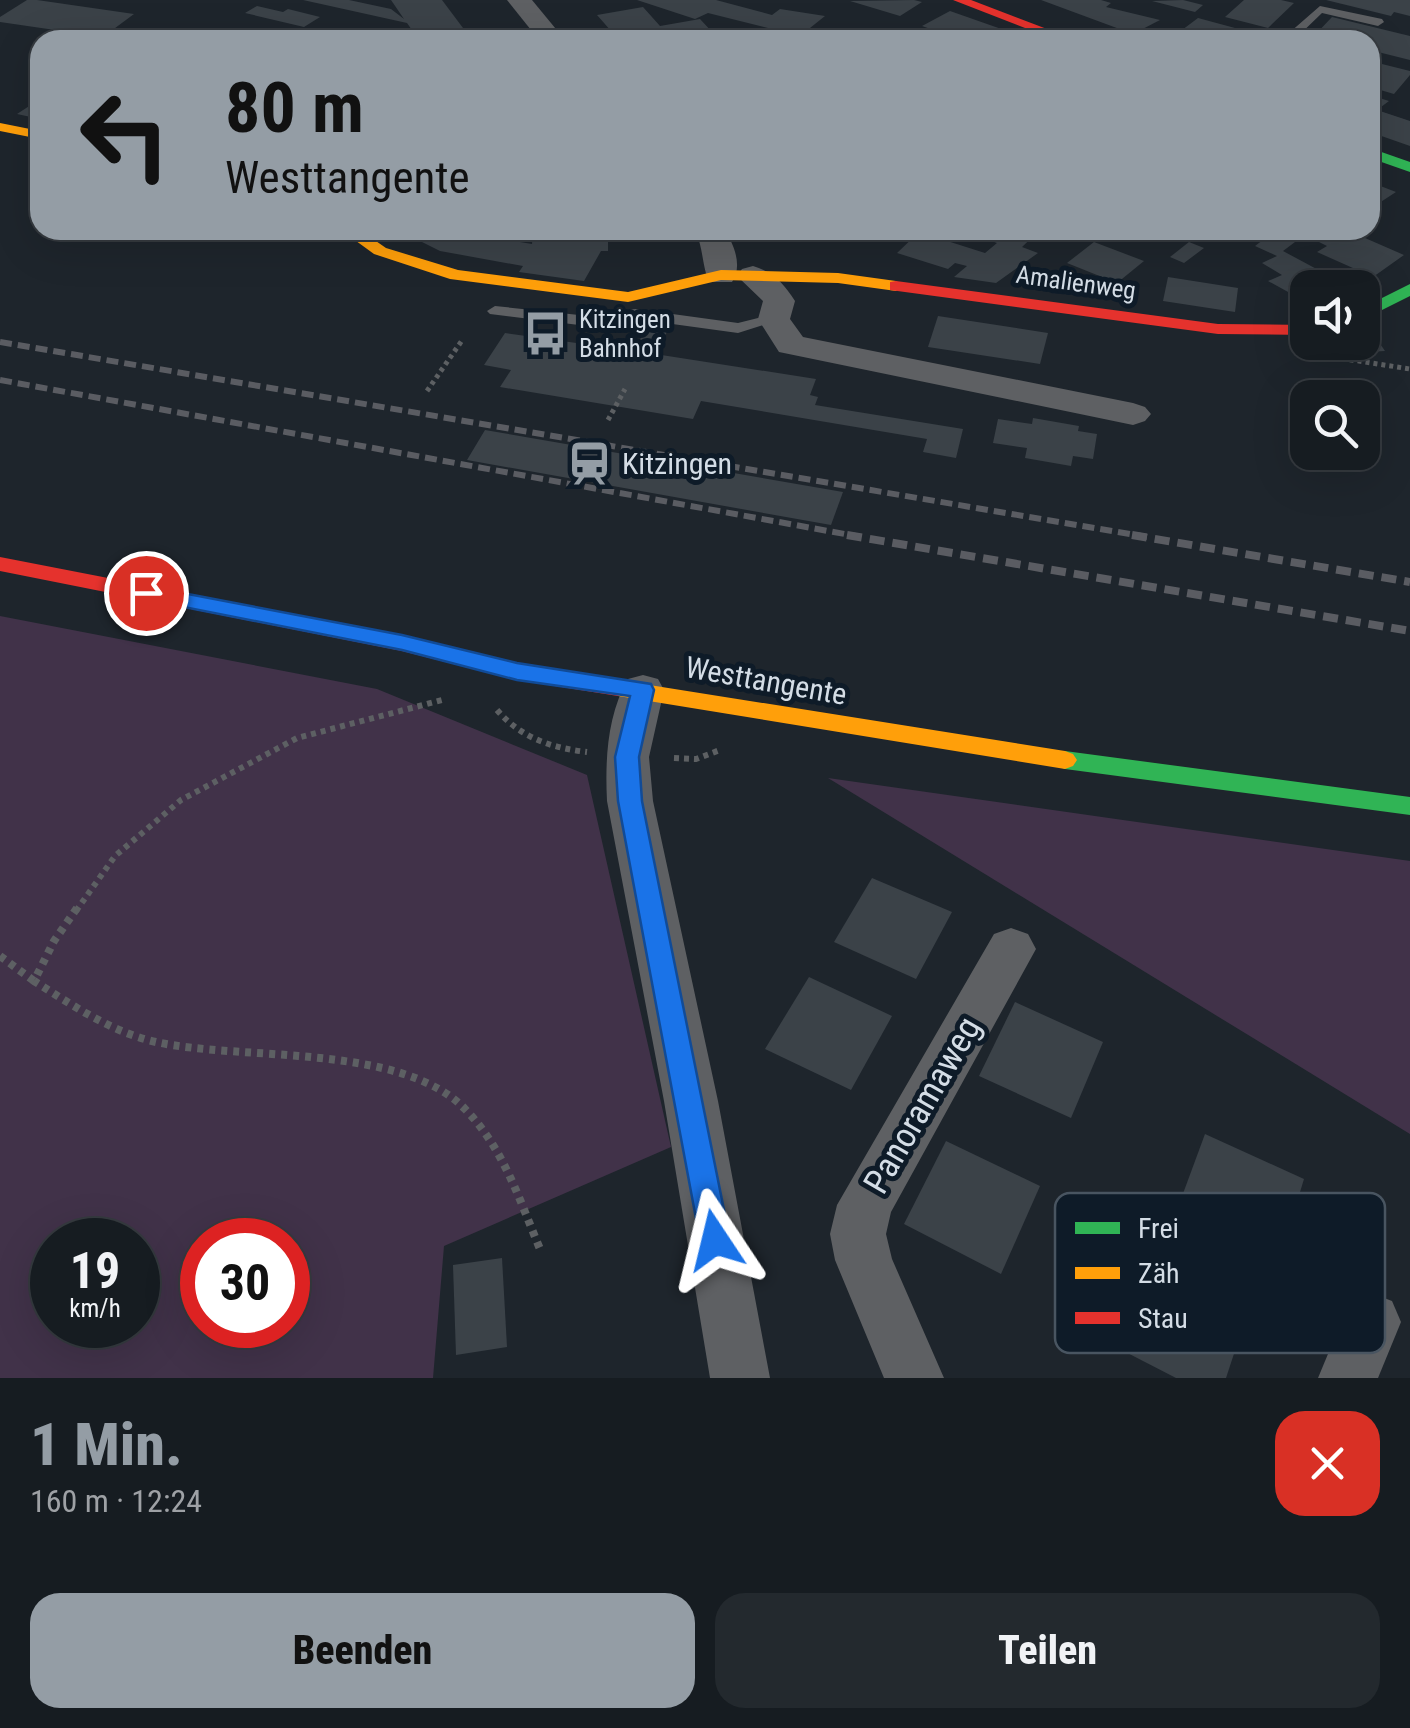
<!DOCTYPE html>
<html lang="de">
<meta charset="utf-8">
<style>
:root{--surface:#161c21;--page:#23292e;--text:#f1f3f6;--muted:#9ea1a5;--line:#353a3f;--accent:#949da5}
body{margin:0;font-family:"Roboto Condensed",sans-serif;background:var(--page);color:var(--text);height:100vh;display:flex;flex-direction:column;font-size:38px;white-space:nowrap}
*{box-sizing:border-box;margin:0}
p{font-size:32px;color:var(--muted)}
.icon{flex:none;width:55px;height:55px;fill:none;stroke:currentColor;stroke-width:2;stroke-linecap:round;stroke-linejoin:round}
.map{position:relative;height:1378px;overflow:hidden}
.details{display:flex;flex-direction:column;background:var(--surface);flex:1}
.details>*{flex:none}
.top-card{position:absolute;left:30px;top:30px;width:1350px;height:210px;border-radius:30px;box-shadow:0 10px 40px #0002,0 0 0 2px var(--line);background:#949da5;color:#111;overflow:hidden}
.controls{position:absolute;left:1290px;top:270px;display:grid;gap:20px}
.controls a{display:grid;place-items:center;width:90px;height:90px;border-radius:20px;background:var(--surface);box-shadow:0 10px 40px #0002,0 0 0 2px var(--line);font-size:50px}
.speed{position:absolute;left:30px;top:1218px;display:flex;gap:20px;font-size:50px;font-weight:700;text-align:center}
.speed>*{display:grid;place-content:center;width:130px;height:130px;border-radius:50%;background:var(--surface);box-shadow:0 10px 40px #0002,0 0 0 2px var(--line);line-height:1}
.speed small{font-size:25px;font-weight:400}
.speed .limit{border:15px solid #d22;background:#fff;color:#111}
.pin{position:absolute;display:grid;place-items:center;width:85px;height:85px;color:#fff;margin:-42px;border:5px solid #fff;border-radius:50%;box-shadow:0 2px 10px #0007}
.me{position:absolute;width:110px;margin:-55px;rotate:350deg;stroke-linejoin:round;filter:drop-shadow(0 0 8px #0008)}
.turn{display:flex;align-items:center;gap:35px;height:210px;padding:0 30px;font-size:45px}
.turn .icon{width:130px;height:130px;stroke-width:2.5}
.turn b{display:block;font-size:70px;line-height:85px}
.round{display:grid;place-items:center;flex:none;width:105px;height:105px;border-radius:30px;background:var(--page)}
.overview{display:flex;align-items:center;justify-content:space-between;height:170px;padding:0 30px}
h1{font-size:60px;font-weight:800;line-height:75px;color:var(--accent)}
.primary-button{display:flex;gap:20px;margin-top:auto;padding:20px 30px}
.primary-button a{flex:1;height:115px;border-radius:30px;background:var(--accent);color:#111;font-size:40px;font-weight:800;line-height:115px;text-align:center}
.primary-button a+a{background:var(--page);color:var(--text)}
.map>svg:first-child{display:block}
</style>
<div class="map">
<svg width="1410" height="1378" viewBox="0 0 1410 1378">
<rect width="100%" height="100%" fill="#1e252c"/>
<g fill="#413249" fill-rule="evenodd">
<path d="M0,616L377,689L587,775L671,1147L444,1246L433,1378H0ZM52,1240H138V1325H52ZM202,1240H288V1325H202Z"/>
<polygon points="828,778 1410,861 1410,1134"/>
</g>
<g fill="#3b4248">
<polygon points="27,0 37,0 134,14 103,37 0,22 0,17"/>
<polygon points="303,0 349,0 391,9 404,19 391,0 442,0 472,40 419,40 407,23"/>
<polygon points="637,0 716,0 772,15 780,9 825,16 800,36 708,13 695,19"/>
<polygon points="914,0 922,2 900,16 850,1"/>
<polygon points="1041,0 1101,0 1111,3 1106,7 1160,20 1133,34"/>
<polygon points="1183,0 1203,5 1195,12 1152,1"/>
<polygon points="1244,0 1281,0 1294,3 1268,28 1225,17"/>
<polygon points="1326,0 1410,0 1410,16 1394,12 1391,16"/>
<polygon points="257,6 283,12 288,9 320,17 304,27 245,13"/>
<polygon points="643,7 660,26 700,19 713,33 674,40 619,40 597,15"/>
<polygon points="950,11 1007,31 1031,40 962,40 922,26"/>
<polygon points="1332,17 1410,36 1410,60 1370,50 1370,40 1314,36"/>
<polygon points="1198,18 1276,39 1275,40 1246,40 1226,35 1233,40 1189,40 1174,36"/>
<polygon points="201,30 242,38 242,40 184,40"/>
<polygon points="1370,61 1410,71 1410,75 1394,94 1370,87 1376,76 1370,74"/>
<polygon points="1370,95 1389,101 1377,110 1410,121 1410,146 1370,132 1370,115 1374,112 1370,111"/>
<polygon points="40,99 40,119 17,114"/>
<polygon points="1370,182 1396,192 1370,209"/>
<polygon points="398,230 448,230 532,244 533,230 608,230 608,251 601,251 584,281 519,272 523,266 440,251"/>
<polygon points="982,230 1040,230 1022,247 1038,253 996,283 954,277 967,266 955,263 948,269 897,253 919,232 985,253 997,243 975,235"/>
<polygon points="1328,231 1340,237 1349,231 1404,255 1373,277 1317,252 1327,246 1315,240"/>
<polygon points="1272,233 1295,242 1283,251 1352,288 1308,288 1308,303 1268,281 1282,275 1262,263 1277,256 1255,246"/>
<polygon points="1094,242 1144,261 1117,283 1067,263"/>
<polygon points="1189,242 1204,248 1184,263 1170,257"/>
<polygon points="1168,277 1238,288 1235,312 1163,301"/>
<polygon points="938,316 1048,333 1040,364 928,347"/>
<polygon points="646,328 667,332 655,354 816,379 810,395 818,397 815,405 963,429 956,458 923,452 927,439 701,401 693,419 500,387 511,370 484,365 505,333 634,351"/>
<polygon points="1376,338 1385,351 1350,353 1343,342"/>
<polygon points="1033,418 1079,426 1078,431 1097,434 1093,459 1073,456 1071,466 1025,458 1027,448 993,443 998,419 1032,424"/>
<polygon points="485,430 843,492 831,525 467,460"/>
<polygon points="872,878 952,912 916,979 834,942"/>
<polygon points="809,977 892,1016 851,1090 765,1049"/>
<polygon points="1015,1002 1103,1042 1071,1118 979,1076"/>
<polygon points="1205,1134 1304,1179 1277,1267 1174,1218"/>
<polygon points="946,1141 1040,1186 1001,1274 904,1224"/>
<polygon points="1147,1251 1251,1302 1226,1378 1176,1378 1112,1345"/>
<polygon points="502,1258 507,1347 456,1355 453,1265"/>
</g>
<g fill="none" stroke-linecap="round" stroke-linejoin="round">
<g stroke="#5d6063" stroke-width="5" stroke-dasharray="4 4" stroke-linecap="butt">
<polyline points="1326,356 1410,369"/>
<polyline points="427,391 463,339"/>
<polyline points="608,420 625,389"/>
</g>
<g stroke="#5d6063" stroke-width="6" stroke-dasharray="5 5" stroke-linecap="butt">
<path d="M497,710C521,738 552,748 587,752"/>
<polyline points="674,758 696,759 720,750"/>
<polyline points="76,911 115,856 181,800 297,738 446,699"/>
</g>
<g stroke="#5d6063" stroke-width="8" stroke-dasharray="6 6" stroke-linecap="butt">
<path d="M77,908L54,941L34,981C72,1005 111,1032 156,1042C242,1061 401,1043 465,1109C504,1149 519,1199 540,1249"/>
<polyline points="0,956 34,981"/>
</g>
<g fill="#5e6063" fill-rule="evenodd">
<polygon points="1320,6 1382,19 1384,22 1378,26 1322,13 1294,40 1281,40"/>
<polygon points="495,306 579,315 636,309 738,323 774,314 782,319 738,333 636,319 579,325 490,314 487,311"/>
</g>
<g fill="#5e6063" fill-rule="evenodd">
<polygon points="507,0 532,0 565,40 539,40"/>
<path d="M695,230H725C734,245 743,266 732,282H710C702,270 704,249 695,230Z"/>
<path d="M753,266C774,272 784,284 795,301L790,319L803,337L1133,403L1145,407L1151,414L1145,421L1133,425L779,352L758,319L763,301L737,276L742,269Z"/>
<path d="M643,675L658,679L664,690L649,757L653,801L718,1101L770,1378H710L664,1101L607,801C605,761 607,715 628,679Z"/>
<polygon points="1011,928 1028,934 1036,949 891,1212 886,1234 892,1259 944,1378 884,1378 835,1260 830,1234 837,1205 994,934"/>
<polygon points="1371,1293 1392,1301 1401,1322 1378,1378 1318,1378 1350,1301"/>
</g>
<g fill="#30b455" fill-rule="evenodd">
<polygon points="1370,148 1410,162 1410,172 1370,158"/>
<polygon points="1410,284 1410,296 1362,320 1362,308"/>
<polygon points="1065,751 1410,797 1410,815 1065,769 1057,766 1053,760 1057,754"/>
</g>
<g fill="#ff9f0a" fill-rule="evenodd">
<polygon points="0,123 40,131 40,139 0,131"/>
<polygon points="341,230 360,230 386,248 458,270 628,292 721,270 838,273 896,281 904,286 896,291 838,283 721,280 628,302 450,279 374,254"/>
<polygon points="618,680 1065,751 1073,754 1077,760 1073,766 1065,769 618,696 607,688"/>
</g>
<g fill="#e5322d" fill-rule="evenodd">
<polygon points="953,0 971,0 1076,40 1056,40"/>
<polygon points="896,281 1218,324 1308,325 1308,335 1218,334 890,290 890,282"/>
<polygon points="0,557 402,635 517,664 618,680 629,688 618,696 517,680 402,651 0,571"/>
</g>
<g stroke="#5a5c62" stroke-width="6" stroke-dasharray="12 6" stroke-linecap="butt">
<polyline points="0,342 1147,537"/>
<polyline points="0,380 861,537"/>
</g>
<g stroke="#5a5c62" stroke-width="8" stroke-dasharray="15 8" stroke-linecap="butt">
<polyline points="847,535 1410,631"/>
<polyline points="1132,535 1410,582"/>
</g>
</g>
<polygon fill="#1a73e8" stroke="#114b97" stroke-width="2.5" points="146,586 402,635 517,663 651,684 654,690 639,757 642,801 730,1240 726,1250 715,1254 704,1250 700,1240 618,801 615,757 630,696 517,680 402,650 138,598 135,593 138,588"/>
<defs>
<symbol id="bus-bare" viewBox="-9 -9 18 18"><path d="M-5-6H5V4H4V6H2V4H-2V6H-4V4H-5ZM-3.5-4V0h7V-4ZM-3.5 1.2v1.5H-2V1.2ZM2 1.2v1.5H3.5V1.2Z" fill="#949da5" stroke="#0e1b28" stroke-width="2.5" paint-order="stroke"/></symbol>
<symbol id="station-bare" viewBox="-9 -9 18 18"><path d="M-3-6H3Q5-6 5-4V2Q5 4 3 4L4.5 6H3L1.5 4h-3L-3 6H-4.5L-3 4Q-5 4-5 2V-4Q-5-6-3-6ZM-3.5-4v3h7v-3ZM-3.5 1v1.5H-2V1ZM2 1v1.5H3.5V1Z" fill="#949da5" stroke="#0e1b28" stroke-width="2.5" paint-order="stroke"/></symbol>
</defs>
<g fill-rule="evenodd">
<use href="#bus-bare" x="514" y="302" width="63" height="63"/>
<use href="#station-bare" x="558" y="432" width="63" height="63"/>
</g>
<g text-anchor="middle" stroke-width="10" stroke-linejoin="round" paint-order="stroke">
<g font-size="25" fill="#d4dde6" stroke="#0e1b28">
<text transform="translate(1076 282) rotate(8)" y="9">Amalienweg</text>
</g>
<g font-size="25" fill="#d4dde6" stroke="#0e1b28" text-anchor="start">
<text x="579" y="328">Kitzingen<tspan x="579" dy="29">Bahnhof</tspan></text>
</g>
<g font-size="30" fill="#d4dde6" stroke="#0e1b28" text-anchor="start">
<text x="622" y="474">Kitzingen</text>
</g>
<g font-size="30" fill="#d4dde6" stroke="#0e1b28">
<text transform="translate(766 681) rotate(10)" y="10">Westtangente</text>
</g>
<g font-size="35" fill="#d4dde6" stroke="#0e1b28">
<text transform="translate(922 1105) rotate(-60)" y="12">Panoramaweg</text>
</g>
</g>
<rect x="1055" y="1193" width="330" height="160" rx="15" fill="#0e1b28" stroke="#495561" stroke-width="2.5"/>
<rect x="1075" y="1222" width="45" height="12" fill="#30b455"/>
<rect x="1075" y="1267" width="45" height="12" fill="#ff9f0a"/>
<rect x="1075" y="1312" width="45" height="12" fill="#e5322d"/>
<g font-size="28" fill="#d4dde6">
<text x="1138" y="1238">Frei</text>
<text x="1138" y="1283">Zäh</text>
<text x="1138" y="1328">Stau</text>
</g>
</svg>
<div class="controls">
<a><svg class="icon" aria-label="sound" viewBox="0 0 24 24"><path d="M4 9h4l5-4v14l-5-4H4zM17 9q2 3 0 6"/></svg></a>
<a><svg class="icon" aria-label="search" viewBox="0 0 24 24"><circle cx="10" cy="10" r="6"/><path d="M15 15l6 6"/></svg></a>
</div>
<div class="speed"><div>19<small>km/h</small></div><div class="limit">30</div></div>
<div class="pin" style="left:146px;top:593px;background:#d93025"><svg class="icon" aria-label="arrive" viewBox="0 0 24 24"><path d="M6 21V4h12l-3 4 3 4H6"/></svg></div>
<svg class="me" style="left:715px;top:1240px" viewBox="-20 -20 40 40"><path d="M0-17L14 15 0 8-14 15z" fill="#1a73e8" stroke="#fff" stroke-width="4"/></svg>
<div class="top-card">
<div class="turn"><svg class="icon" aria-label="left" viewBox="0 0 24 24"><path d="M17 20v-9H6M10 6l-5 5 5 5"/></svg><div><b>80 m</b>Westtangente</div></div>
</div>
</div>
<section class="details">
<div class="overview"><div><h1>1 Min.</h1><p>160 m · 12:24</p></div><a class="round" style="background:#d93025;color:#fff"><svg class="icon" aria-label="close" viewBox="0 0 24 24"><path d="M6 6l12 12M18 6L6 18"/></svg></a></div>
<div class="primary-button"><a>Beenden</a><a>Teilen</a></div>
</section>
